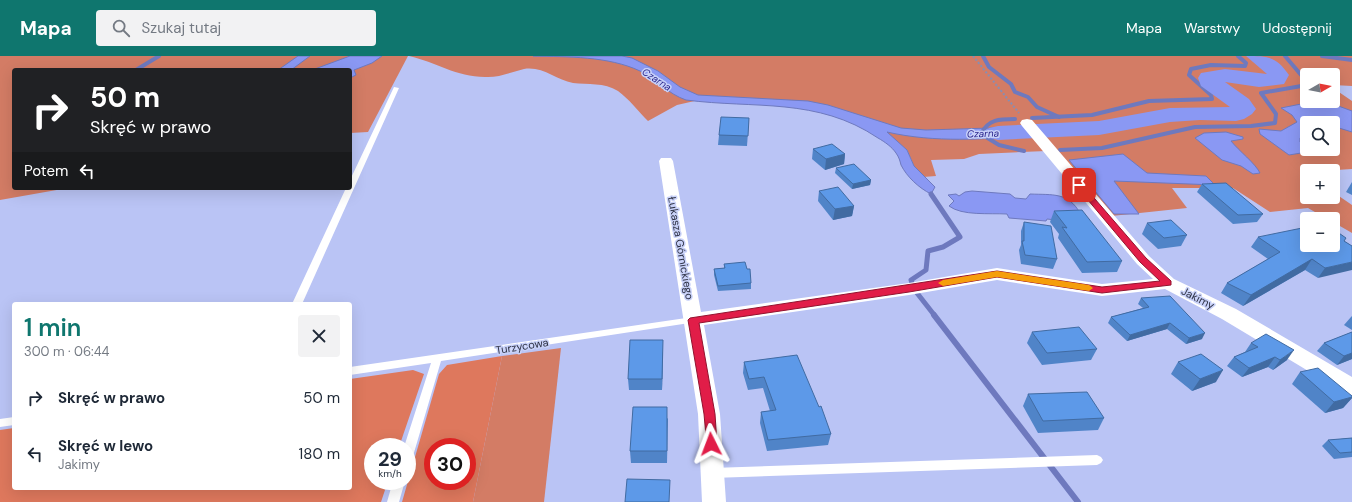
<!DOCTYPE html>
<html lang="pl">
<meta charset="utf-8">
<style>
:root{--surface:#fff;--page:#f2f2f3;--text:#1f2937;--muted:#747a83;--accent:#0f766e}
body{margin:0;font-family:"DM Sans",sans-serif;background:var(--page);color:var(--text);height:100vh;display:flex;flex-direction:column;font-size:15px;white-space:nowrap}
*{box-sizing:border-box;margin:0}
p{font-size:13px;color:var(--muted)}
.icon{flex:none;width:22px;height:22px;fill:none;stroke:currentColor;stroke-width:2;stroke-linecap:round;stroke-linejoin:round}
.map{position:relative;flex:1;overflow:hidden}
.details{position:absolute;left:12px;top:246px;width:340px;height:188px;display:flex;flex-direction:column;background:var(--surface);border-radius:4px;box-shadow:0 4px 16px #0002}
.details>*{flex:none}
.top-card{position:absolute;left:12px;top:12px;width:340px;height:122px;border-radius:4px;box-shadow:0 4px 16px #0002;background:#202124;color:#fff;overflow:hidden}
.needle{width:26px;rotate:81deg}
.fabs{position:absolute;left:1300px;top:12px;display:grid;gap:8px}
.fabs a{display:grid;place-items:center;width:40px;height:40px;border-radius:4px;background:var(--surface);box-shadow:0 4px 16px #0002;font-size:20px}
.speed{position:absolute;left:364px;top:382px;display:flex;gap:8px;font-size:20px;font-weight:700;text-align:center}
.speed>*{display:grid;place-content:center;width:52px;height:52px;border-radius:50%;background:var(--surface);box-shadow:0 4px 16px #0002;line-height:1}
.speed small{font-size:10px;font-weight:400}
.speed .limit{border:6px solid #d22;background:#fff;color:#111}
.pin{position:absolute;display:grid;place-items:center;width:34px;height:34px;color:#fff;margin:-17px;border-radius:8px;box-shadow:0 2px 6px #0006}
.me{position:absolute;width:44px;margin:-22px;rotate:357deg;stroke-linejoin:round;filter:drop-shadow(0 0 3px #0008)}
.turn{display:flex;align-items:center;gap:14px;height:84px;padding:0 12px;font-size:18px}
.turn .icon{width:52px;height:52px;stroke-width:2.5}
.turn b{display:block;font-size:28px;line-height:34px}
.then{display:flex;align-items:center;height:38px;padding:0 12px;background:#0003;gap:8px;font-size:15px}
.round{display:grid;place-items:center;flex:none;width:42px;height:42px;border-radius:4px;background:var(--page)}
.overview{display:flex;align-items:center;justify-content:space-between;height:68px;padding:0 12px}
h1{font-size:24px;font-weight:600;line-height:30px;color:var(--accent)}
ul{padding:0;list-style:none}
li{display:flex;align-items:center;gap:12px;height:56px;padding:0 12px}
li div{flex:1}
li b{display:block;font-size:15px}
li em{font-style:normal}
header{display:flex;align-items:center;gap:24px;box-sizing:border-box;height:56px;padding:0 20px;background:var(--accent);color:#fff}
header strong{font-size:19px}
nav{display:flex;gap:22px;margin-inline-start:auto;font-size:14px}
.search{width:280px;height:36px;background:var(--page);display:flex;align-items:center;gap:10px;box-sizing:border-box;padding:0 14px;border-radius:4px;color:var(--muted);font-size:15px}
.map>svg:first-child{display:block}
</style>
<header>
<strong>Mapa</strong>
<div class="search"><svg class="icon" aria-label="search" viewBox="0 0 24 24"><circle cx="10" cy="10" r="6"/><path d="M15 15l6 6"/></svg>Szukaj tutaj</div>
<nav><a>Mapa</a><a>Warstwy</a><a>Udostępnij</a></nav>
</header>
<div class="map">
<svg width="1352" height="446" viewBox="0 0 1352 446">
<rect width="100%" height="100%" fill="#bac4f5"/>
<g fill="#d37c65" fill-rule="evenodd">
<polygon points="0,0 408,0 368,76 350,77 350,14 14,14 14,132 68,132 0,144"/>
<path d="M409,0H1352V30L1333,29V19H1307V45H1333V32L1352,45V113L1306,116L1307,141H1333V136L1352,149V177L1333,166V163H1327L1308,152L1270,156L1233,132H1172L1187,152L1102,161L1046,95L979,98L964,103L931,104L936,120L923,121L914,110L907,94L886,76L804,48L699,44L677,49L648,65C638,55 629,43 618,35C604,26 588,29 573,27C556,24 543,10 524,13C511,16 498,22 485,21C456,21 436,6 409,0ZM1307,67H1333V93H1307Z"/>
<polygon points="561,292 544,446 473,446 502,300"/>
</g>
<g fill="#de785d" fill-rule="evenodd">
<path d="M502,300L473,446H402L439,318L447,309ZM433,391H467V425H433Z"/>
<polygon points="413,314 424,318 399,391 373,391 373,425 388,425 381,446 0,446 0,374 14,372 14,432 350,432 350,323"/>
</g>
<g fill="#8a98f3" stroke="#6e79be">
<polygon points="298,0 310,0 291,14 278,14"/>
<polygon points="350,0 382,0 372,7 354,14 356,19 350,22 350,14 312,14"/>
<path d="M533,0H622L632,2L658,15L680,31L698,39L808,45L828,49L901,72L926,74L1024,71L1032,80C984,83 935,87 887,76L907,94L914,110L935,131L931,138C919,132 907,121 901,109C900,105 899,101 896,97C892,91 885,86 878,82C817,41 755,53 686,44C668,38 656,23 640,15C608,0 568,1 533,0Z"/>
<polygon points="1306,47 1333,48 1352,55 1352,76 1339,72 1333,73 1333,67 1307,67 1307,81 1300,82 1300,86 1307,93 1313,95 1289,99 1260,78 1259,73 1281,75 1297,66 1292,59 1281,52"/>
<path d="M1226,76L1243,81V83L1231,85C1239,95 1255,107 1260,117L1253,118L1241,110L1222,104L1195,82L1204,77Z"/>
<polygon points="1123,98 1147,117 1206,120 1215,129 1114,125 1139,158 1114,158 1069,104"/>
<path d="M972,135L1010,138L1015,142L1026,143L1030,138C1053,139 1068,136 1080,157L1056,164L1047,163L1046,165L1009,162L1007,158C989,157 962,160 949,150L954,145L948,139L956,138L959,140L965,136Z"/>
</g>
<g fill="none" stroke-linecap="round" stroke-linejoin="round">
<g stroke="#6e79be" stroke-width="4">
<polyline points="983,0 989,11 1011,28 1015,36 1028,41 1037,51 1059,61"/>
<polyline points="1285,0 1307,26"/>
<polyline points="1322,0 1352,4"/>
<polyline points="136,14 159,0"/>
<polyline points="1032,62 1092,59 1149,45 1212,43 1211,39 1189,19 1191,13 1211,9 1245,10 1246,7 1238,0"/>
<path d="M1015,63C1000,63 988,63 981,78L999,89L1024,95"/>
<polyline points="1060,94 1102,92 1195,71 1251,70 1275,67 1276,58 1261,37 1307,29"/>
</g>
<g stroke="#6e79be" stroke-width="5">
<polyline points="912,227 911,224 926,214 928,195 943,191 960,181 931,138"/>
<polyline points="917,237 935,260"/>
</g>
<polyline stroke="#6e79be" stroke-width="6" points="934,259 1078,446"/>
<path fill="#8a98f3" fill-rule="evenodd" d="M1246,0C1267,0 1276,0 1289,19L1284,28L1259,31L1225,26L1249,43L1256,53L1252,58L1244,63L1236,65L1200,64L1170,66L1099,79L998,84L989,82L986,77L989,72L998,70L1099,65L1170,52L1230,51L1201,30L1198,22L1201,17L1225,13L1267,18Z"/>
<polyline stroke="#868eb4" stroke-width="2" stroke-dasharray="2 2" stroke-linecap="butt" points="973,0 1019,57"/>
<g fill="#fff" fill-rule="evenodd">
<polygon points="394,31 399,32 302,248 292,248 346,132 350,132 350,124"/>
<polygon points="693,261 696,262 698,264 696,266 441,305 413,400 411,403 407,405 407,391 404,391 431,307 350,319 350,311"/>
<polygon points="14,361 14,369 0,371 0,363"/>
<polygon points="1097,399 1101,401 1103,404 1101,407 1097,409 712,422 708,421 706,417 708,413 712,412"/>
<polygon points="393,425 405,425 399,446 387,446"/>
</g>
<polygon fill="#fff" fill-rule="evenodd" points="1027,63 1032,64 1149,200 1174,223 1236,253 1352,321 1352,339 1345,337 1222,263 1165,233 1102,240 997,224 909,239 704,269 720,358 726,446 702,446 698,358 659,105 661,102 671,102 673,105 701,256 909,227 997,212 1102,228 1153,223 1137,208 1022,70 1020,67 1022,64"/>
</g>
<g fill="#5084c8">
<polygon points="749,62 747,90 718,89 719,79"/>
<polygon points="813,93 845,98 844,108 825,114 812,103"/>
<polygon points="836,112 871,124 870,129 852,133 835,117"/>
<polygon points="1352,126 1352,139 1346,136"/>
<polygon points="1202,128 1263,158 1257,166 1233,168 1197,136"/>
<polygon points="819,135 854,150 852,160 833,164 818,145"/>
<polygon points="1054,155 1122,205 1117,216 1082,217 1058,182 1059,178 1050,166"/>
<polygon points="1024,166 1057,203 1053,213 1021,208 1019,194 1021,189 1021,175"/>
<polygon points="1147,167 1187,179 1181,190 1158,193 1142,178"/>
<polygon points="1258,181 1344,185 1352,190 1318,222 1305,214 1243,250 1221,237 1227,227 1268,203 1251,191"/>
<polygon points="724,208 751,227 751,233 718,235 714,219 714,213 724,212"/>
<polygon points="1141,242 1202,283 1186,288 1167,273 1127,285 1108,267 1111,261 1143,252 1138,248"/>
<polygon points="1352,260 1352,274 1344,269 1351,261"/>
<polygon points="1032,276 1097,293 1091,304 1042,309 1027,287"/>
<polygon points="1352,276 1352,303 1337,309 1317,295 1324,287"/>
<polygon points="1251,287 1287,304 1273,314 1268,311 1242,321 1227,310 1234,301 1245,296"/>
<polygon points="663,296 662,334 629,334 628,323"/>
<polygon points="744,306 819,351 831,378 828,389 767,395 760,367 761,356 770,355 763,332 748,334 743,317"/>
<polygon points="1178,306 1216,326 1192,335 1171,318"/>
<polygon points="1300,316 1352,340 1352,342 1343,352 1325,357 1292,328"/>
<polygon points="1028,338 1104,362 1098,374 1038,377 1023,350"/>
<polygon points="668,362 667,407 631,407 630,395"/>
<polygon points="1352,382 1352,401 1334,403 1322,390 1328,384"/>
</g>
<g fill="#416ba2">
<polygon points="845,98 844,108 825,114 826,103"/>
<polygon points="871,124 870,129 852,133 853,128"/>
<polygon points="854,150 852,160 833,164 835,153"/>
<polygon points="1312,203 1305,214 1243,250 1251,239"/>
<polygon points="1352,206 1352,214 1318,222 1325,212"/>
<polygon points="1170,267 1167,273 1127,285 1130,279"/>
<polygon points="1205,277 1202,283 1186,288 1189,282"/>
<polygon points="663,284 663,296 662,334 662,323"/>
<polygon points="1294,294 1287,304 1273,314 1280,304"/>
<polygon points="1352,297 1352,303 1337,309 1344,300"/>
<polygon points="1275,301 1268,311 1242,321 1249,312"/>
<polygon points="1223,314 1216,326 1192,335 1200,323"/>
<polygon points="1352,341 1352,342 1343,352 1325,357 1334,346"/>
</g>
<g fill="#5d99e8" stroke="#416ba2">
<polygon points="721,61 749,62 748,80 719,79"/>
<polygon points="832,88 845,98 826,103 813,93"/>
<polygon points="854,108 871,124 853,128 836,112"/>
<polygon points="1226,127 1263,158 1238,159 1202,128"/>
<polygon points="838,131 854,150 835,153 819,135"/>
<polygon points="1082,154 1122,205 1087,206 1062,171 1067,172 1054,155"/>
<polygon points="1171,164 1187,179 1164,182 1147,167"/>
<polygon points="1024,166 1051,170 1057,203 1025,199 1022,185 1024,185"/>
<polygon points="1307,171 1307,189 1333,189 1333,173 1346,182 1344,185 1352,190 1352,206 1325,212 1312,203 1251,239 1227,227 1280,196 1258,181"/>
<polygon points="745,206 747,213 750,213 751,227 718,230 714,213 725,212 724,208"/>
<polygon points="1170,240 1205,277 1189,282 1170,267 1130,279 1111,261 1149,251 1141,242"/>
<polygon points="1079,271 1097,293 1047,297 1032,276"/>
<polygon points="1352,276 1352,297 1344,300 1324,287"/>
<polygon points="1266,278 1294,294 1280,304 1275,301 1249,312 1234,301 1258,291 1251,287"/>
<polygon points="630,284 663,284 662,323 628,323"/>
<polygon points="1201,298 1223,314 1200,323 1178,306"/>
<polygon points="797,299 819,351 821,350 831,378 768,384 761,356 776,354 764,321 749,323 744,306"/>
<polygon points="1318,312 1352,340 1352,341 1334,346 1300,316"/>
<polygon points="1087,336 1104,362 1043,365 1028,338"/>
<polygon points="633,351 667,351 667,395 630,395"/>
<polygon points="1352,382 1352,396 1340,397 1328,384"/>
<polygon points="627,423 670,424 669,446 625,446"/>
</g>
<polygon fill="#e11d48" stroke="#92132f" points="1077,128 1082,128 1146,202 1171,225 1171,229 1102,237 997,221 909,236 699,267 715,358 717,388 715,391 707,391 704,358 688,264 690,262 997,215 1102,231 1160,225 1140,206 1077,131"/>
<polygon fill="#f59e0b" points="997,215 1089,229 1093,232 1089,235 997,221 943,230 938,227 943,224"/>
<g text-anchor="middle" stroke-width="3" stroke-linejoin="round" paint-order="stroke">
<g font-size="10" font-style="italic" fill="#29238b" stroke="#c9d2f9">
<text transform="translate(657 23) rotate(33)" y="4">Czarna</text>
<text transform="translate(983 77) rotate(-2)" y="4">Czarna</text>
</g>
<g font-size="11" fill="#2c3043" stroke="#c9d2f9">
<text transform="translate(681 192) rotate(80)" y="4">Łukasza Górnickiego</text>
<text transform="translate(1198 242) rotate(27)" y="4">Jakimy</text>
<text transform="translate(522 290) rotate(-9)" y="4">Turzycowa</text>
</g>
</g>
</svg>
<div class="fabs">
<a><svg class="needle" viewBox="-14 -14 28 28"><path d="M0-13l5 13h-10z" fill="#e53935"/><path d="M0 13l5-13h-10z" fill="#747a83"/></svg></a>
<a><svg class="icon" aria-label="search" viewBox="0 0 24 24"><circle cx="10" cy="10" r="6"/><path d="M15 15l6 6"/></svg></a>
<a>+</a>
<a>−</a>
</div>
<div class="speed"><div>29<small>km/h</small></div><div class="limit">30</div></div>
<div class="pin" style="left:1079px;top:129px;background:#d93025"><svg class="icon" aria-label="arrive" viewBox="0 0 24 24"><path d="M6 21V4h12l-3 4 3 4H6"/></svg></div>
<svg class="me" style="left:711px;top:388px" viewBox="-20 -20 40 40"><path d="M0-17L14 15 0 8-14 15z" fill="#e11d48" stroke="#fff" stroke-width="4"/></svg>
<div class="top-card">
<div class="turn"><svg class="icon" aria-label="right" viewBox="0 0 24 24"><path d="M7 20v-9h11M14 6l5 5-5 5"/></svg><div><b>50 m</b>Skręć w prawo</div></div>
<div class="then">Potem<svg class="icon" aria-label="left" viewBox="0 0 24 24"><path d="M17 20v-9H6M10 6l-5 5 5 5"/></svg></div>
</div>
<section class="details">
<div class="overview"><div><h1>1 min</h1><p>300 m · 06:44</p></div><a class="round"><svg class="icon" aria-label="close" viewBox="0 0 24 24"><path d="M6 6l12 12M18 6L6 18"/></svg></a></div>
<ul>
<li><svg class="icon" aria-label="right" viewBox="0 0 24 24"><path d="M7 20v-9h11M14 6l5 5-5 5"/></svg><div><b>Skręć w prawo</b></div><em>50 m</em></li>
<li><svg class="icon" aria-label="left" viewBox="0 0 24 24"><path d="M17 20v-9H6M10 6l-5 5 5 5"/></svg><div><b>Skręć w lewo</b><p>Jakimy</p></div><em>180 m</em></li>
</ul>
</section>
</div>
